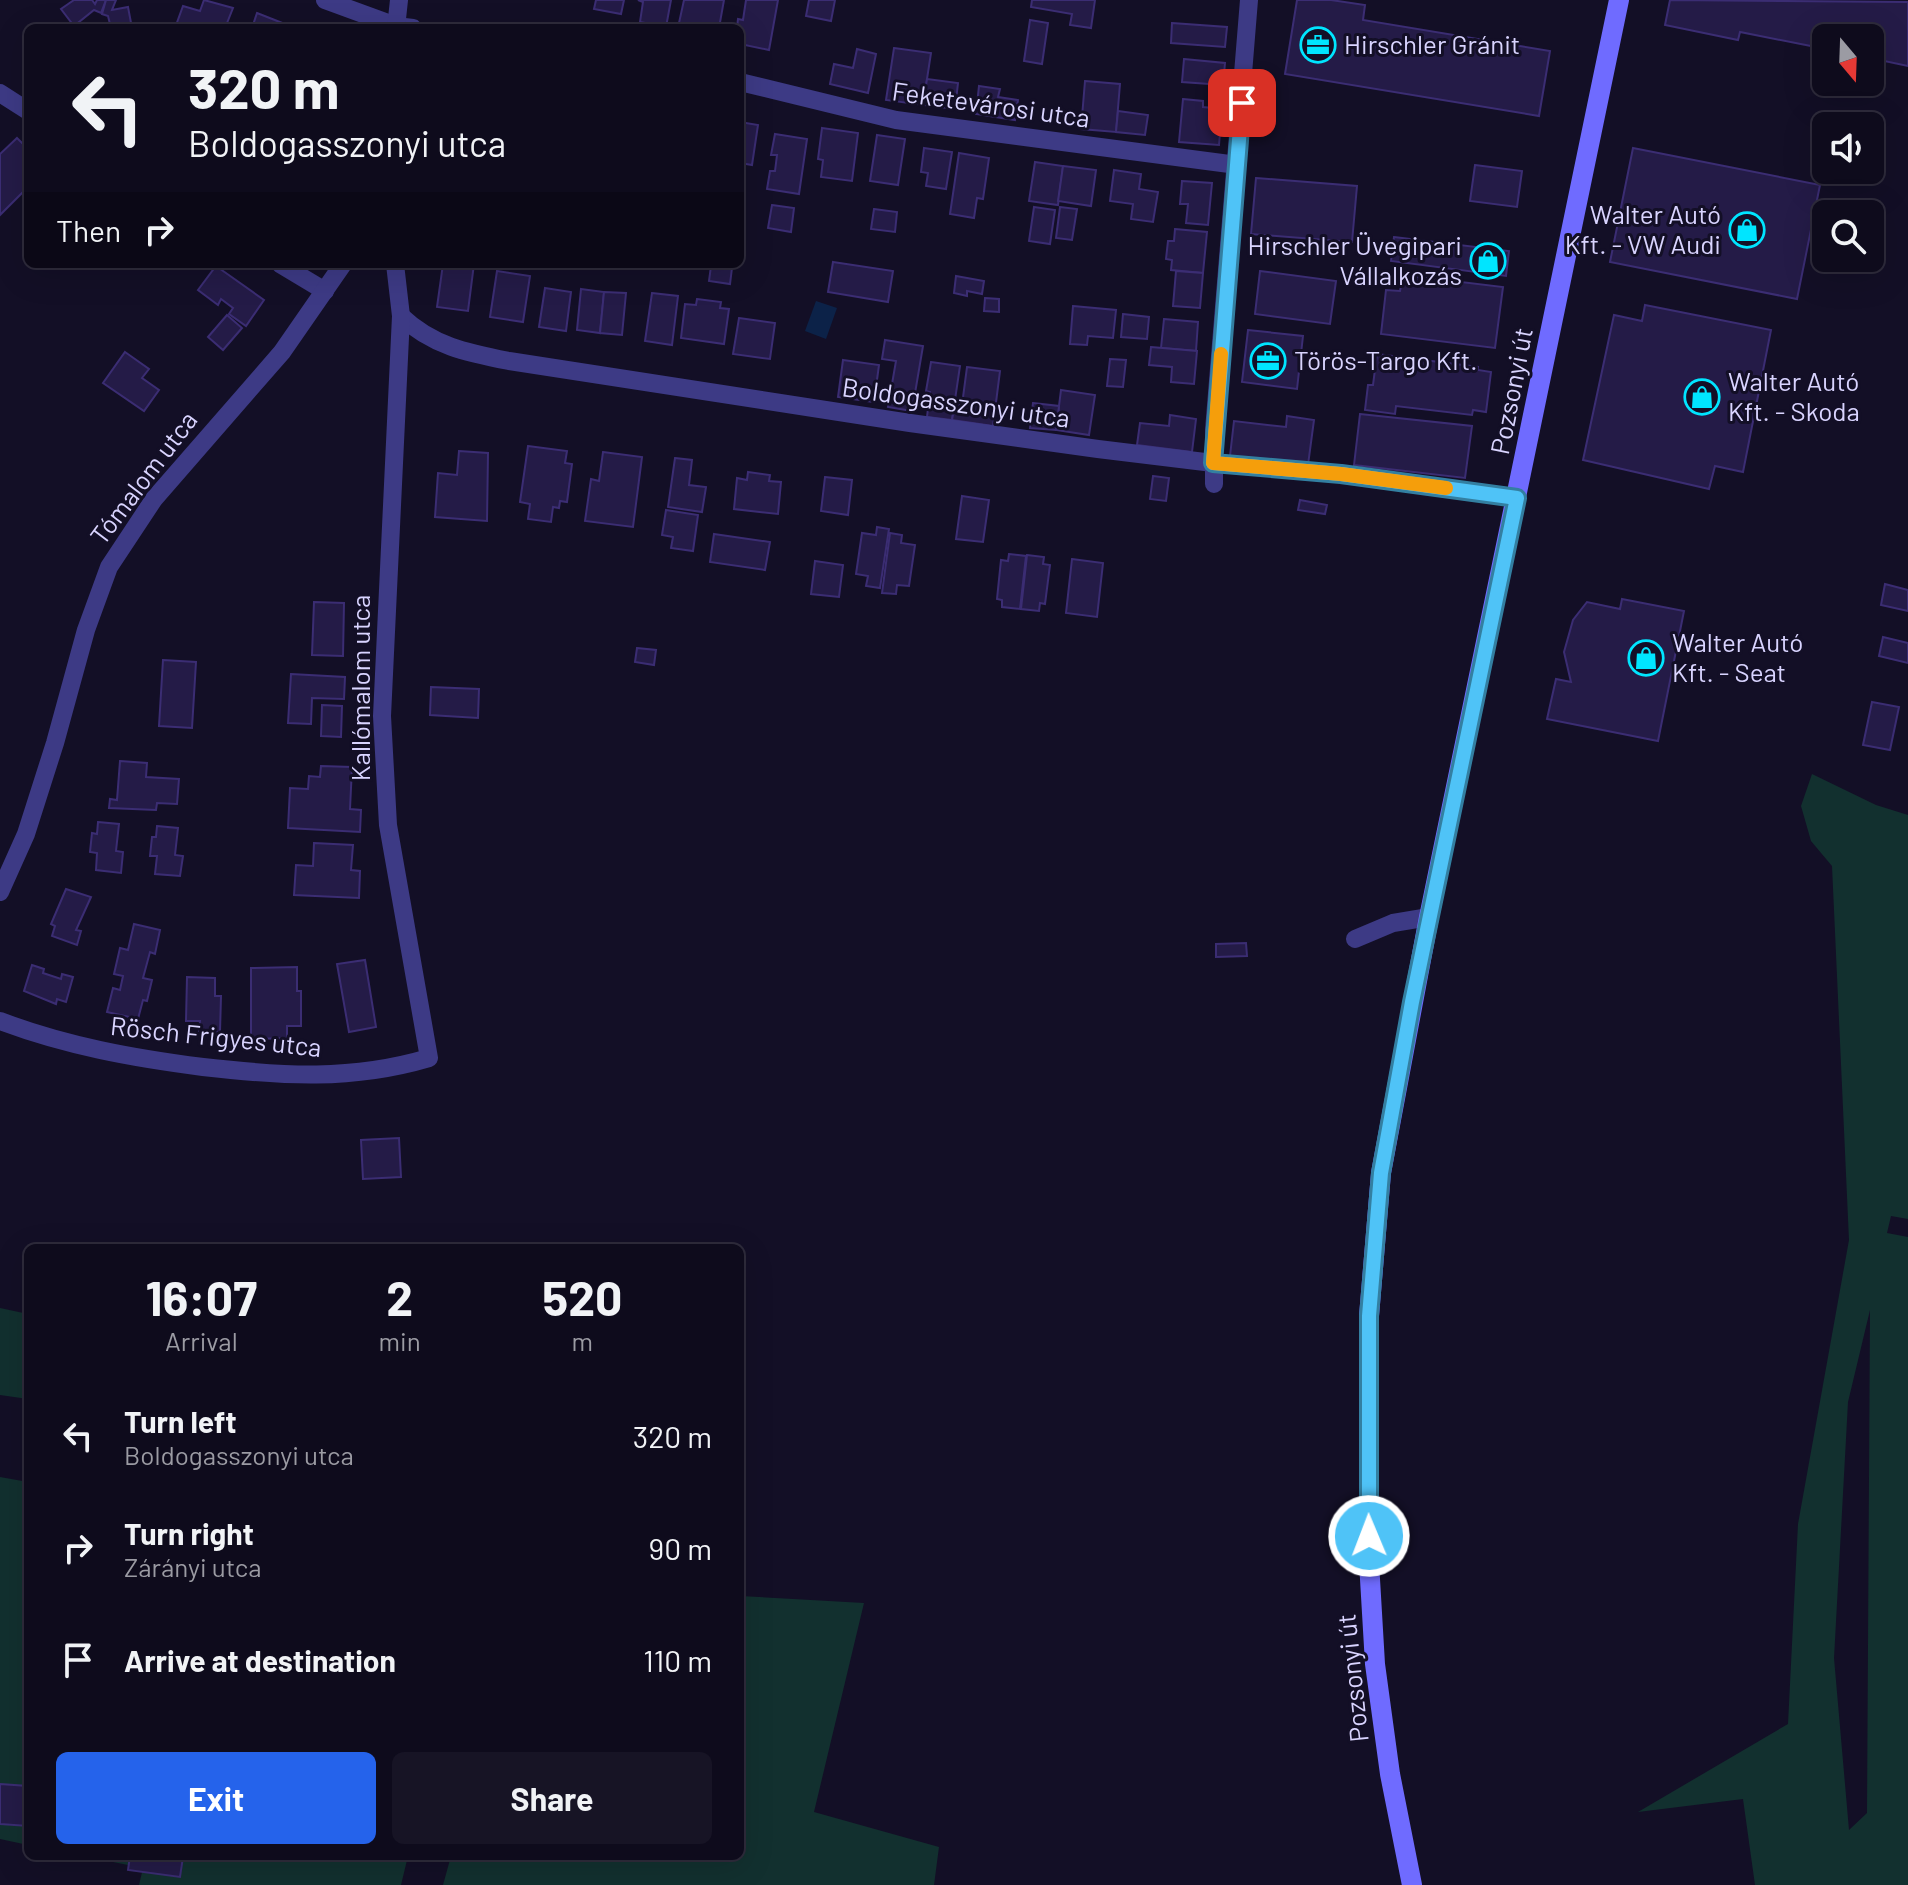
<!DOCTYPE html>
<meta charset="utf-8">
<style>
:root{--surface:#0e0b1c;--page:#171425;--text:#f1f3f6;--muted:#9b9ba3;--line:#2e2b3b;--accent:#2563eb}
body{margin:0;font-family:Barlow,sans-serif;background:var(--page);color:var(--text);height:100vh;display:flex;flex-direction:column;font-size:30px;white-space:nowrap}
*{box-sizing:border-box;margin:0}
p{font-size:26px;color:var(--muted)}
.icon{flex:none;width:44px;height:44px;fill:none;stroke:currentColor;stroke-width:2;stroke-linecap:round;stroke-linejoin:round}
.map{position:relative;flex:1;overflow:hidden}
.drawer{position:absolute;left:24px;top:1244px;width:720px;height:616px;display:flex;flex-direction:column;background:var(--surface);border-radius:12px;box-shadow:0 8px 32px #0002,0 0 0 2px var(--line)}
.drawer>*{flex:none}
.guide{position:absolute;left:24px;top:24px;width:720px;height:244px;border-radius:12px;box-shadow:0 8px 32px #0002,0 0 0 2px var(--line);background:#0e0b1c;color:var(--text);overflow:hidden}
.needle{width:52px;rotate:161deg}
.fabs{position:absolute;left:1812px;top:24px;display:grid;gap:16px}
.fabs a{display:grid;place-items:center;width:72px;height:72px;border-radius:12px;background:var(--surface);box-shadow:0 8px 32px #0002,0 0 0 2px var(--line);font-size:40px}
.pin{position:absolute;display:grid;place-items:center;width:68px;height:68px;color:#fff;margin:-34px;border-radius:16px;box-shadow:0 4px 12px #0006}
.me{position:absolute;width:88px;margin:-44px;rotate:359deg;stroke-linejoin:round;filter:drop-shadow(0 0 6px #0008)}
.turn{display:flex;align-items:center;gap:28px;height:168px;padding:0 32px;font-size:36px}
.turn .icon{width:104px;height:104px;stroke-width:2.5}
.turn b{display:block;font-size:56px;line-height:68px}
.then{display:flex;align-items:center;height:76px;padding:0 32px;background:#0003;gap:16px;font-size:30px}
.eta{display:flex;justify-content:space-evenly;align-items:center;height:136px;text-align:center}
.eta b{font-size:48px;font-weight:700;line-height:56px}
.cta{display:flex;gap:16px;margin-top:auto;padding:16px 32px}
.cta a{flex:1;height:92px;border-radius:12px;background:var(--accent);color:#fff;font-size:32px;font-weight:700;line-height:92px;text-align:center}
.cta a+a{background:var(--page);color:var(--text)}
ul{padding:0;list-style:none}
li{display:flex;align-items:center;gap:24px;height:112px;padding:0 32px}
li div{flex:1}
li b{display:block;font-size:30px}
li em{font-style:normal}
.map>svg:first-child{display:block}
</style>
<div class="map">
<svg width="1908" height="1885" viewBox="0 0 1908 1885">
<rect width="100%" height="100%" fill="#130f26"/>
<g fill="#12302f" fill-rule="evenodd">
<path d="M1812,774L1876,805L1908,815V1219L1891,1216L1887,1233L1908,1237V1885H1755L1743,1799L1638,1812L1788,1724L1798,1524L1849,1240L1832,866L1811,841L1801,806ZM1870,1310L1867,1813L1849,1830L1834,1658L1848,1402Z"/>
<polygon points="0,1308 28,1314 28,1399 0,1395"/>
<polygon points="0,1477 28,1482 28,1845 0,1839"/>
<polygon points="740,1596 864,1603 814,1812 939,1847 934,1885 443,1885 451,1856 740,1856"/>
<polygon points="83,1856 408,1856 401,1885 139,1885 143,1868"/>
</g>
<polygon fill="#0c2248" points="816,301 837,308 826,339 805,331"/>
<g fill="#241b47" stroke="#3b2d73" stroke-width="2">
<polygon points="74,0 92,0 95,4 97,0 106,0 101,13 94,10 74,26 61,9"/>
<polygon points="106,0 116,0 112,10 128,7 132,28 111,28 108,16 102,14"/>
<polygon points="204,0 233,8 225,28 175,28 183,6 200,11"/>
<polygon points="596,0 624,0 621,14 594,9"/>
<polygon points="638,0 671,0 666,27 640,22 643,2"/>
<polygon points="684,0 724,0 719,28 683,28 684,24 679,23"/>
<polygon points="746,0 778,0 769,50 740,44 740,28 737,28 738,19 743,20"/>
<polygon points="809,0 835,0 831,21 806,16"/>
<polygon points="1032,0 1095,0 1091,28 1070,25 1072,14 1031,7"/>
<polygon points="1297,0 1331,0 1365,5 1363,20 1550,51 1539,116 1285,74"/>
<polygon points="1670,0 1908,2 1908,66 1870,58 1870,38 1826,38 1826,49 1740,32 1738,40 1665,25"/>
<polygon points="257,13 295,28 252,28"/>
<polygon points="1030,20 1048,23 1042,64 1024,61"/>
<polygon points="1172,23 1227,27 1225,47 1171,43"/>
<polygon points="894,48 931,53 923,105 886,100"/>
<polygon points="857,49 876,54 868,93 830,84 834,64 853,68"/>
<polygon points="1184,59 1225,63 1223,85 1182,82"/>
<polygon points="927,79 958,83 955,109 923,105"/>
<polygon points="1085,81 1120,84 1116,132 1081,129"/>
<polygon points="979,86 1000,89 998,97 1018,100 1015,120 976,114"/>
<polygon points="1183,99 1203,101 1203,107 1222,109 1219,145 1179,142"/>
<polygon points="1118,111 1148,115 1145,135 1116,132"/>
<polygon points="740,122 758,125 752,165 740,163"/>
<polygon points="822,128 858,133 852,181 821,177 823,160 818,159"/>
<polygon points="775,134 807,139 799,194 767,189 770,171 775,171 777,155 771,155"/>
<polygon points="877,135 905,139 898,185 870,181"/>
<polygon points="17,138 28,149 28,187 0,215 0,154"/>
<polygon points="924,148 952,152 946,189 926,186 928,173 921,172"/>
<polygon points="1633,148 1820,185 1797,299 1610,262"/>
<polygon points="959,153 989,158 983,199 977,198 974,218 950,214"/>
<polygon points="1035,162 1063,166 1058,205 1029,201"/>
<polygon points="1475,165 1522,171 1517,207 1470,201"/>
<polygon points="1063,166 1096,170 1091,206 1058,201"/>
<polygon points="1114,170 1141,174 1139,189 1158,192 1153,222 1131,219 1133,204 1110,201"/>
<polygon points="1256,178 1357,186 1352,242 1251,234"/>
<polygon points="1182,181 1212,183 1208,225 1186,223 1188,204 1180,204"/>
<polygon points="772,205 794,208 791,232 768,228"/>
<polygon points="1034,207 1055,210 1050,244 1029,241"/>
<polygon points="1060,207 1077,209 1072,240 1056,238"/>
<polygon points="874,209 897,212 895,232 871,229"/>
<polygon points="1175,229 1207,232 1203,273 1171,270 1172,260 1166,259 1168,241 1174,241"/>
<polygon points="1394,237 1509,251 1506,276 1391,261"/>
<polygon points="833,262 893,271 888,302 828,292"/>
<polygon points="443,264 474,264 468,311 437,307"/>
<polygon points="216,266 264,300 246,326 229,314 233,308 221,299 218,305 198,290"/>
<polygon points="711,266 732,268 730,284 709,281"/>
<polygon points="497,271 530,276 523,322 490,317"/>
<polygon points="1176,271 1203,273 1200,308 1173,306"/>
<polygon points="1260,271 1336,281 1330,324 1255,314"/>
<polygon points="1403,275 1503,287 1495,348 1381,334 1386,290 1400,291"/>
<polygon points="956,276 984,281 982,294 967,291 967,296 954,293"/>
<polygon points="545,288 571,292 566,331 539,327"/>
<polygon points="581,289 604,292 600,333 577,330"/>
<polygon points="604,292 626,293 622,335 600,333"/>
<polygon points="652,293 678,296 672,345 645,341"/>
<polygon points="985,298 999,299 999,312 984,311"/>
<polygon points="697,299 721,302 720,308 729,309 724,344 681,338 685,304 696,305"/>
<polygon points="1645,305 1771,330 1743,472 1715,466 1709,489 1583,460 1614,315 1642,321"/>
<polygon points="1073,306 1116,310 1113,338 1088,336 1087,345 1070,344"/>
<polygon points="1123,314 1149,317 1147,339 1121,337"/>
<polygon points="227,315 242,328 223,350 208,337"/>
<polygon points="739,318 775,323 770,359 733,354"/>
<polygon points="1164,319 1198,322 1196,351 1161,348"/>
<polygon points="1248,330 1303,336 1297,389 1242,382"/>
<polygon points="885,340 923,346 912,411 888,407 896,361 882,359"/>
<polygon points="1151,347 1197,351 1194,384 1171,382 1172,367 1149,365"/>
<polygon points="125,352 149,369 142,378 159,390 144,411 103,383"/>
<polygon points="1377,354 1478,367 1478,370 1491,372 1486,412 1473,410 1472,415 1396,406 1395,414 1365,410 1368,385 1373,385"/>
<polygon points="1110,359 1126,360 1123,387 1107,386"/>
<polygon points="843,360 879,365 874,402 838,397"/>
<polygon points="931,362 960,366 952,420 927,417 930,392 926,391"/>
<polygon points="967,367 1000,371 993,426 952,420 955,404 962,405"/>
<polygon points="1061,390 1095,395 1089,435 1056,430"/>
<polygon points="1033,403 1059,406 1056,430 1030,428"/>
<polygon points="1360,414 1472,426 1465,478 1354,465"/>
<polygon points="1170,415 1196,419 1192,452 1137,445 1140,423 1169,426"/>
<polygon points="1287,416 1314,420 1308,465 1230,456 1234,421 1286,427"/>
<polygon points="528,446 567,451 565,463 572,464 567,502 560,501 559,508 553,507 551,522 528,519 530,504 520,502"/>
<polygon points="459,451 488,453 487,521 435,517 438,473 457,475"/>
<polygon points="603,452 642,457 633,527 585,521 591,479 599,481"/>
<polygon points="675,458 692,460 689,485 706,487 702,512 668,507"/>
<polygon points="748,472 770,475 769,481 781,482 778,514 734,509 737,478 747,480"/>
<polygon points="1153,476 1169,478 1166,501 1150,499"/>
<polygon points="825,477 852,480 848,515 821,511"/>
<polygon points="962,496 989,500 983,542 956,539"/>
<polygon points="1300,500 1327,505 1325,514 1298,510"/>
<polygon points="666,510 698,515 693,551 671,548 673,537 662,535"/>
<polygon points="877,527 889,529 880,588 866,586 868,576 856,574 862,533 876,535"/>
<polygon points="890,533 902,535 901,543 915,545 909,586 897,585 896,594 882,593"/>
<polygon points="714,534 770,542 765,570 710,562"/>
<polygon points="1009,554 1026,556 1020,609 1002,607 1002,600 997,599 1001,560 1008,561"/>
<polygon points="1027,555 1044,557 1043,564 1050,565 1045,604 1040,603 1039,611 1021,609"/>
<polygon points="1072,559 1103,563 1097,617 1066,613"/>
<polygon points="815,561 843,565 839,597 811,594"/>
<polygon points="1885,584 1908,590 1908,611 1881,605"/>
<polygon points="1622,599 1684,611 1658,741 1547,719 1556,679 1571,682 1564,652 1573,620 1587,602 1620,609"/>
<polygon points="314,602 344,603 343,656 312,655"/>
<polygon points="1883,637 1908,643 1908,663 1879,656"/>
<polygon points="637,648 656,650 654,665 635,662"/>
<polygon points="163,660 196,662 192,728 159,726"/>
<polygon points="291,674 345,677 344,699 312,698 311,724 288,723"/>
<polygon points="431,687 479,689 478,718 430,715"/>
<polygon points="1872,702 1899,707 1890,750 1863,745"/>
<polygon points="322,705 342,706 341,737 321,736"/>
<polygon points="120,761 147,763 146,777 179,779 177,804 157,803 156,810 109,808 110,799 117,800"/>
<polygon points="321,766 352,767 350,809 361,810 360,832 288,828 290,788 308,789 309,776 320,777"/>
<polygon points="98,822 119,824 116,851 123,852 121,873 96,870 97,853 90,852 92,833 97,834"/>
<polygon points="157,826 178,828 175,855 183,856 180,876 155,874 157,856 150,856 152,837 156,837"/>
<polygon points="314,843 353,845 351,870 360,871 359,898 294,895 296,865 313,866"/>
<polygon points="66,889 91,897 76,930 81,931 77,945 52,936 55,926 51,924"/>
<polygon points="134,924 160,930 155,954 150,952 143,978 152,980 147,1001 143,1000 138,1019 107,1012 113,988 120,990 123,976 114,974 120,948 128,950"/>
<polygon points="1246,943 1247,956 1216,957 1216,944"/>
<polygon points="365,960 376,1027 349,1032 337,964"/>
<polygon points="32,965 44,969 43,973 61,979 62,974 73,977 66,1002 57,999 56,1004 24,991"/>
<polygon points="297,967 297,991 301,991 301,1026 287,1026 287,1038 251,1039 251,968"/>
<polygon points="187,977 215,978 215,996 221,996 220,1032 199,1031 200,1021 186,1021"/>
<polygon points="399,1138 401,1177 363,1179 361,1140"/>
<polygon points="0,1784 28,1786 28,1826 0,1824"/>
<polygon points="130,1856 183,1857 180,1877 128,1870"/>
</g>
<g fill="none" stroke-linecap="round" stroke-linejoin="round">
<g stroke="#3d3a85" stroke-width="18">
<polyline points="325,0 396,26 413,28"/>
<polyline points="396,28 399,0"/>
<polyline points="740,82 896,120 1237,165"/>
<polyline points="0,93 28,111"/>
<polyline points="280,264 325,291"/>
<path d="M401,316C432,346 468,353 509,361L910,423L1098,449L1213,463L1341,474L1517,498"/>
<polyline points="1214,484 1214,430 1249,0"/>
<polyline points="0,892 26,834 55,743 86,630 109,567 154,499 282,352 343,264"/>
<polyline points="1355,939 1393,923 1429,917"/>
<path d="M0,1021C66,1046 133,1058 203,1067C282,1076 351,1081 429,1058L388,825L382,716L401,316L395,264"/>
</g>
<polyline stroke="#6f6bff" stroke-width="20" points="1412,1885 1390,1774 1375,1664 1369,1562 1369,1316 1381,1173 1429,917 1619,0"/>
</g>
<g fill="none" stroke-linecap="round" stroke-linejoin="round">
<defs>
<polyline id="route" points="1242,103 1213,463 1341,474 1517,498 1412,1002 1381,1173 1369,1316 1369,1536"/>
</defs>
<use href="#route" stroke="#337fa1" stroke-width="20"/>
<use href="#route" stroke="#4fc3f7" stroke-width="14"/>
<polyline stroke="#f59e0b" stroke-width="14" points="1221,354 1213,463 1341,474 1446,488"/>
</g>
<defs>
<symbol id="office-ring" viewBox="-11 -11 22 22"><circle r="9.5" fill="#130f26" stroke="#00e5ff" stroke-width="1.5"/><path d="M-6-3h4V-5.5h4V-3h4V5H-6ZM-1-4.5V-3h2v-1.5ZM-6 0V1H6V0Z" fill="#00e5ff"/></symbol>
<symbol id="shop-ring" viewBox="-11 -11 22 22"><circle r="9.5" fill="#130f26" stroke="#00e5ff" stroke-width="1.5"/><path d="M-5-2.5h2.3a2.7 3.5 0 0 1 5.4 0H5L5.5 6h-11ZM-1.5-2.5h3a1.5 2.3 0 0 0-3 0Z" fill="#00e5ff"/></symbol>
</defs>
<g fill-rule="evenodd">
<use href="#office-ring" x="1298" y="25" width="40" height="40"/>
<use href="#shop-ring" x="1727" y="210" width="40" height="40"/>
<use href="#shop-ring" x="1468" y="241" width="40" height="40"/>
<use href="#office-ring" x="1248" y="341" width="40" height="40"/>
<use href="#shop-ring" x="1682" y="377" width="40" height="40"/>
<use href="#shop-ring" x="1626" y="638" width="40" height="40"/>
</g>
<g text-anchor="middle" stroke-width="6" stroke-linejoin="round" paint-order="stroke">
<g font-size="26" fill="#d9d4ff" stroke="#130f26" text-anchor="start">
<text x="1344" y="54">Hirschler Gránit</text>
<text x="1721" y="224" text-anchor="end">Walter Autó<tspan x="1721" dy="30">Kft. - VW Audi</tspan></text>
<text x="1462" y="255" text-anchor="end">Hirschler Üvegipari<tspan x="1462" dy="30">Vállalkozás</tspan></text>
<text x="1294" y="370">Törös-Targo Kft.</text>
<text x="1728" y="391">Walter Autó<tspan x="1728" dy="30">Kft. - Skoda</tspan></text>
<text x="1672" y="652">Walter Autó<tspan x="1672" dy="30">Kft. - Seat</tspan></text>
</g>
<g font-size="26" fill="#d9d4ff" stroke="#130f26">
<text transform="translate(991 105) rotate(8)" y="9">Feketevárosi utca</text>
<text transform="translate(1512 391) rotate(-79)" y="9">Pozsonyi út</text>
<text transform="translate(956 403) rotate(8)" y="9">Boldogasszonyi utca</text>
<text transform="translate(144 478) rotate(-53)" y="9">Tómalom utca</text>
<text transform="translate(361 688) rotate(-90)" y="9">Kallómalom utca</text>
<text transform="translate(216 1037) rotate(6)" y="9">Rösch Frigyes utca</text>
<text transform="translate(1353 1678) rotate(-96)" y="9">Pozsonyi út</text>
</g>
</g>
</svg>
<div class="fabs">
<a><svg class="needle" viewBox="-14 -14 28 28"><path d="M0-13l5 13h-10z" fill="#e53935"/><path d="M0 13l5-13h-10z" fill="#9b9ba3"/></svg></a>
<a><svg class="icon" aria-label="sound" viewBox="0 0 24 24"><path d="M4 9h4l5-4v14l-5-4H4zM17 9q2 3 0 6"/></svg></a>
<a><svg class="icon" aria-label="search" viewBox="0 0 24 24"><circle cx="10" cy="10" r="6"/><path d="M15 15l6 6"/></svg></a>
</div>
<div class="pin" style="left:1242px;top:103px;background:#d93025"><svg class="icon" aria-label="arrive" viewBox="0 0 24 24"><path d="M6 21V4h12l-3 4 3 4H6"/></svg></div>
<svg class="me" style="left:1369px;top:1536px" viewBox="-20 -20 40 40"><circle r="17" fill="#4fc3f7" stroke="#fff" stroke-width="3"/><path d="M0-11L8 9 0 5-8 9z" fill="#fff"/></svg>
<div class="guide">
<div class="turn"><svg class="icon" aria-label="left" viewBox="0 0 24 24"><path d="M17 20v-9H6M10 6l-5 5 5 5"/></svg><div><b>320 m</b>Boldogasszonyi utca</div></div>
<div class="then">Then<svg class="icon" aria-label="right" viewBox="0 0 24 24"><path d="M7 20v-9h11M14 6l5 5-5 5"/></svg></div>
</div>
<section class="drawer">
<div class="eta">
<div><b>16:07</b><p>Arrival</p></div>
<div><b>2</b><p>min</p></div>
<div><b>520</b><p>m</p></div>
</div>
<ul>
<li><svg class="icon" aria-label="left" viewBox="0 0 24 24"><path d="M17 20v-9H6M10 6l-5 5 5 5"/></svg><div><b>Turn left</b><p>Boldogasszonyi utca</p></div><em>320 m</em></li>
<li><svg class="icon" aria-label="right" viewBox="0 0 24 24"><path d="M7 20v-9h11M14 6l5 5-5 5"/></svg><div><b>Turn right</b><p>Zárányi utca</p></div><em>90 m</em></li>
<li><svg class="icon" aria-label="arrive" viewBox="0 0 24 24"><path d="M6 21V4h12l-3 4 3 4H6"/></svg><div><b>Arrive at destination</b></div><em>110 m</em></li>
</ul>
<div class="cta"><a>Exit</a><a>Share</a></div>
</section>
</div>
